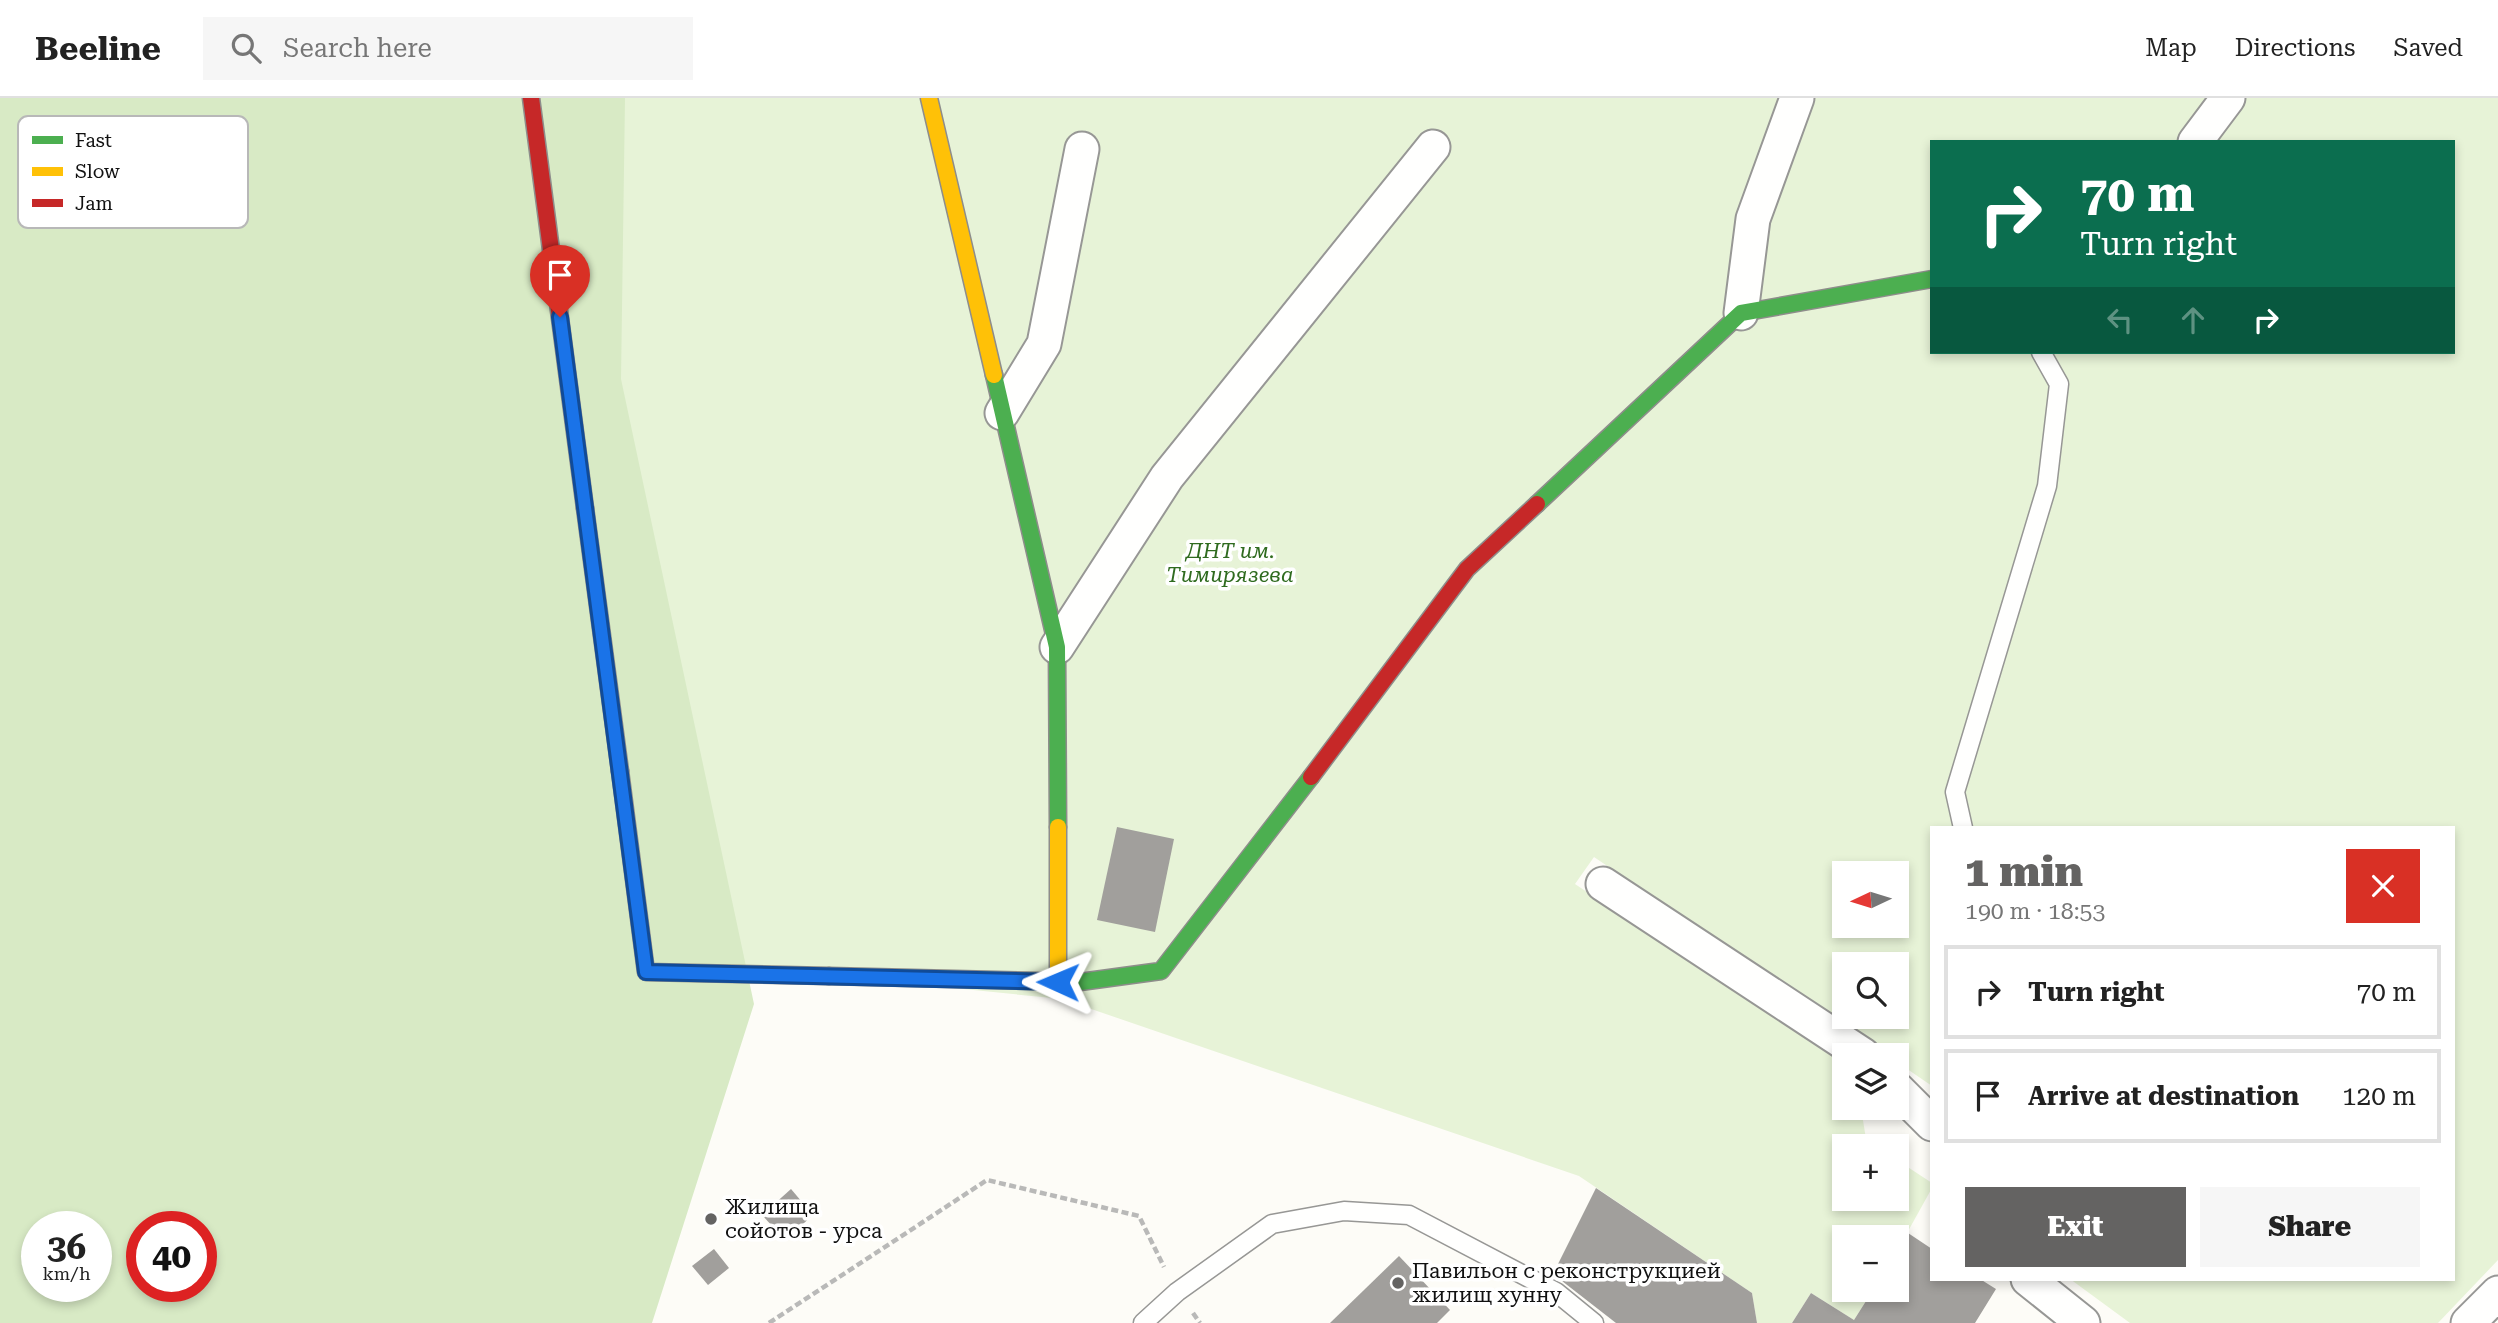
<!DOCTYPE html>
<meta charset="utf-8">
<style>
:root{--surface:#fff;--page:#f6f6f6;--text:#222;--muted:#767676;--line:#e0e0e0;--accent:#646362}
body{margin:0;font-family:"Roboto Serif",serif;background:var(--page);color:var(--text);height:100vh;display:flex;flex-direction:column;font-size:26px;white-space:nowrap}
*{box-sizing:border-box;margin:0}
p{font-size:23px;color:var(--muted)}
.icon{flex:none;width:38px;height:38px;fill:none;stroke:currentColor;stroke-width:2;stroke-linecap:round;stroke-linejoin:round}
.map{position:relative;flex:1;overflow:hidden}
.panel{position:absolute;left:1930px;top:728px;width:525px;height:455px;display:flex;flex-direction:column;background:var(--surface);border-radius:0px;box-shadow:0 4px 10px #0003}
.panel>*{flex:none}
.banner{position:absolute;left:1930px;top:42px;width:525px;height:214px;border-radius:0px;box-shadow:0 4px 10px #0003;background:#0b6e4f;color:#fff;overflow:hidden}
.needle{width:46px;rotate:266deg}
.controls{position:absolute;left:1832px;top:763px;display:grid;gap:14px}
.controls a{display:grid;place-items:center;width:77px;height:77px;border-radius:0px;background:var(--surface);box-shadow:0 4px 10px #0003;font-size:35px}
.speed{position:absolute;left:21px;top:1113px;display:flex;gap:14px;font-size:35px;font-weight:700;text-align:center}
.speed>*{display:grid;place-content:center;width:91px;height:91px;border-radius:50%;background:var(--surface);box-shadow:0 4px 10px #0003;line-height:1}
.speed small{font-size:18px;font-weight:400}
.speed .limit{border:10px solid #d22;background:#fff;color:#111}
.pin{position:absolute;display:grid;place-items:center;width:60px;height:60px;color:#fff;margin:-72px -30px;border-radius:50% 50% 50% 0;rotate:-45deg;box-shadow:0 0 7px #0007}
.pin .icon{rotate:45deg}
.me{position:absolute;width:77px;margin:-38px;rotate:271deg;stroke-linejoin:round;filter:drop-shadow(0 0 5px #0008)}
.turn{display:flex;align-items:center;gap:24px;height:147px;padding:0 35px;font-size:32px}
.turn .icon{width:91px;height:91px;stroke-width:2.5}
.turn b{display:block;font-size:49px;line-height:60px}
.lanes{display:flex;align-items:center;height:66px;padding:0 35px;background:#0003;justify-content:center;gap:35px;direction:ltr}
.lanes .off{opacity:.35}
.round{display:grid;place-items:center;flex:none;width:74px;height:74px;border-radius:0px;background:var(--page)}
.head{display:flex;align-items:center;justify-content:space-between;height:119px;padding:0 35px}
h1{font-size:42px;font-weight:800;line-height:52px;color:var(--accent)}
.cta{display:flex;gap:14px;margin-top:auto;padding:14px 35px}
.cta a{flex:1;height:80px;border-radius:0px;background:var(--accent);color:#fff;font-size:28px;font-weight:800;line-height:80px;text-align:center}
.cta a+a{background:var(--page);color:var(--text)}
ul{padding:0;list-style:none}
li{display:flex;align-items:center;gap:21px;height:94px;margin:0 14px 10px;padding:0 21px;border:4px solid var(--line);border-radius:0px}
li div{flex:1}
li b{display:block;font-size:26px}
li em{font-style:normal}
header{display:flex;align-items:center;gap:42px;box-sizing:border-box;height:98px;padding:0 35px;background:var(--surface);border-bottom:2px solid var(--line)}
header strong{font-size:33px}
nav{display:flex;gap:38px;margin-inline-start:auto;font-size:24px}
.search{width:490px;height:63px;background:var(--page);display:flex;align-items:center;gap:18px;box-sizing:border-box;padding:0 24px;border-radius:0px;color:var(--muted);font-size:26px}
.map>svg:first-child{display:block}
</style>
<header>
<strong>Beeline</strong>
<div class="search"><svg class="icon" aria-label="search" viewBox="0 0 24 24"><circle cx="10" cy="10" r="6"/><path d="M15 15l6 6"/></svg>Search here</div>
<nav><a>Map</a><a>Directions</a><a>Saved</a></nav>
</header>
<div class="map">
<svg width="2498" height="1225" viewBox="0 0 2498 1225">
<rect width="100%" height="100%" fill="#fdfcf7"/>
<path fill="#e7f3d7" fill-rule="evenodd" d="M556,0H2498V1162L2438,1225H2130L2070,1181H2454V730H1932V988L1897,964V957H1887L1594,759L1575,786L1844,966V1010H1861L1866,1041L1877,1048H1844V1101H1897V1062L1932,1085V1090L1897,1153V1139H1844V1192H1873L1854,1222L1811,1195L1792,1225H1757L1752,1195L1579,1078L1062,901L664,861ZM1932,44H2454V254H1932ZM1844,775H1897V828H1844ZM1844,866H1897V919H1844Z"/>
<path fill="#d8eac5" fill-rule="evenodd" d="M0,0H625L621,281L754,906L652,1225H0ZM37,1129H96V1188H37ZM142,1129H201V1188H142Z"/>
<g fill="#a19f9c">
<polygon points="1117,729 1174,741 1155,834 1097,822"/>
<polygon points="1596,1090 1752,1195 1757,1225 1616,1225 1553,1176"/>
<polygon points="791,1091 813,1117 785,1142 762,1117"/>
<polygon points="1908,1135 1932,1151 1932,1181 1980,1181 1996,1191 1975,1225 1792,1225 1811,1195 1854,1222 1873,1192 1897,1192 1897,1153"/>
<polygon points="714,1151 729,1170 708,1187 692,1168"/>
<polygon points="1399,1158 1450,1212 1437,1225 1330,1225"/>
</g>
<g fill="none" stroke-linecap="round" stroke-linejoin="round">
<defs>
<g id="lane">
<polyline points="1963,730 1955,694 2047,388 2059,286 2041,254"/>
<polyline points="1143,1225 1177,1194 1272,1126 1344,1113 1409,1117 1556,1194 1594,1225"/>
</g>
<g id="street">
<polyline points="2195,44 2228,0"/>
<polyline points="1741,215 1753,121 1797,0"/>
<polyline points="1002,315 1044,246 1082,51"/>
<polyline points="1057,549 1167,379 1433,49"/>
<polyline points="1603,786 1863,957"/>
<polyline points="1897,991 1932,1026"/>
<polyline points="2028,1181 2083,1225"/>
<polyline points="2468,1225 2498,1195"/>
</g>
<g id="fast">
<polyline points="994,277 1057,549 1058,729"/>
<polyline points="1537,406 1741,215 1932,181"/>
<polyline points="585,410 620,673"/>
<polyline points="829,878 1080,884 1161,873 1311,679"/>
</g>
<g id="slow">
<polyline points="929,0 994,277"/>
<polyline points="1058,729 1058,884"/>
</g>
<g id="jam">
<polyline points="531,0 585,410"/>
<polyline points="620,673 646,874 829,878"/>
<polyline points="1311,679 1467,471 1537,406"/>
</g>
</defs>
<use href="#lane" stroke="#979795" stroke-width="21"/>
<use href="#street" stroke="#979795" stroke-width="37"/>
<use href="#fast" stroke="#8e8d8b" stroke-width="19"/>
<use href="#slow" stroke="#8e8d8b" stroke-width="19"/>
<use href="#jam" stroke="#8e8d8b" stroke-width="19"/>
<g stroke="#b9b9b8" stroke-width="4.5" stroke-dasharray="7 3.5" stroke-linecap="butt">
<polyline points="1193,1215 1200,1225"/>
<polyline points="769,1225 987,1082 1139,1118 1164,1169"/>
</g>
<use href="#lane" stroke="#fffffe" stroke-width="18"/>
<use href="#street" stroke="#fffffe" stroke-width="33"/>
<use href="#fast" stroke="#4caf50" stroke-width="16"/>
<use href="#slow" stroke="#ffc107" stroke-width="16"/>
<use href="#jam" stroke="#c62828" stroke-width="16"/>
</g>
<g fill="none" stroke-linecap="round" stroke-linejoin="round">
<defs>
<polyline id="route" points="560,219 646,874 1058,884"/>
</defs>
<use href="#route" stroke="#114b97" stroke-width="18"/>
<use href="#route" stroke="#1a73e8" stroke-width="12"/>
</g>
<g fill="#646362" stroke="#fff" stroke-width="2.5">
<circle cx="711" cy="1121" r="7"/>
<circle cx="1398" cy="1185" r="7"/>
</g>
<g text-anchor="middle" stroke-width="7" stroke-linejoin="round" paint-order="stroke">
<g font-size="21" font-style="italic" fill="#2f6b1f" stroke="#fff">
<text x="1230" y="460">ДНТ им.<tspan x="1230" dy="24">Тимирязева</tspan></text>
</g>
<g font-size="21" fill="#111" stroke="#fff" text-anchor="start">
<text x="725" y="1116">Жилища<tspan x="725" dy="24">сойотов - урса</tspan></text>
<text x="1412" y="1180">Павильон с реконструкцией<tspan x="1412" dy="24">жилищ хунну</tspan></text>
</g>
</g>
<rect x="18" y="18" width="230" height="112" rx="10" fill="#fff" stroke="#b8b8b8" stroke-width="2"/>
<rect x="32" y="38" width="31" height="8" fill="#4caf50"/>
<rect x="32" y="69" width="31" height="9" fill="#ffc107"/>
<rect x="32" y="101" width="31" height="8" fill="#c62828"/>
<g font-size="19" fill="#111">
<text x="75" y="49">Fast</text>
<text x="75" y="80">Slow</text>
<text x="75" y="112">Jam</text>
</g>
</svg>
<div class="controls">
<a><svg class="needle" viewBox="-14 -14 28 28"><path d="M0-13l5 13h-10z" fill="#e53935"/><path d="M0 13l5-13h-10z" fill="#767676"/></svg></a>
<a><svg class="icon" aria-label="search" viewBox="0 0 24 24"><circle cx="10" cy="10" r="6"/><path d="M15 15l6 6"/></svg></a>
<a><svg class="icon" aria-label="layers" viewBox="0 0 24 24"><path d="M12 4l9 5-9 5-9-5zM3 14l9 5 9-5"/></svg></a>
<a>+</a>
<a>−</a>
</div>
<div class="speed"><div>36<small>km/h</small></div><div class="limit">40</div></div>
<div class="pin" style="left:560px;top:219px;background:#d93025"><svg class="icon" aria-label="arrive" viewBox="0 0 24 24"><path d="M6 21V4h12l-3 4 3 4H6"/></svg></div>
<svg class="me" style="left:1058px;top:884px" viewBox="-20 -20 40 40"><path d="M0-17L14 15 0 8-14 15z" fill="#1a73e8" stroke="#fff" stroke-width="4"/></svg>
<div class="banner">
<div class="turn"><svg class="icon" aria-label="right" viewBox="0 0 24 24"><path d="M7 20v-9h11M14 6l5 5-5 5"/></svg><div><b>70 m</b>Turn right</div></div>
<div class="lanes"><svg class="icon off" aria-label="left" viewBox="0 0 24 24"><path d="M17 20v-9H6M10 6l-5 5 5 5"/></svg><svg class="icon off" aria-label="ahead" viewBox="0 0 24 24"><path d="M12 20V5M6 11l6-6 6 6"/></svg><svg class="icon" aria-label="right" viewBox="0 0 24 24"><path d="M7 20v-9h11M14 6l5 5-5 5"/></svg></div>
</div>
<section class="panel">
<div class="head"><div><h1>1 min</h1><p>190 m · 18:53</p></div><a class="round" style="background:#d93025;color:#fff"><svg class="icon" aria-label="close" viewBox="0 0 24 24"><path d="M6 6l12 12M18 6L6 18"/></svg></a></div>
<ul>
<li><svg class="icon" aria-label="right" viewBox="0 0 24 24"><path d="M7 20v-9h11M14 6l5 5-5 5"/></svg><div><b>Turn right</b></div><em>70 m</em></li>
<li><svg class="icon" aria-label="arrive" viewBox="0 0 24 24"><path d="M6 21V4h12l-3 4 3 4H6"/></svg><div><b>Arrive at destination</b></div><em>120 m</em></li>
</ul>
<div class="cta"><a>Exit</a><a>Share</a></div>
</section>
</div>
